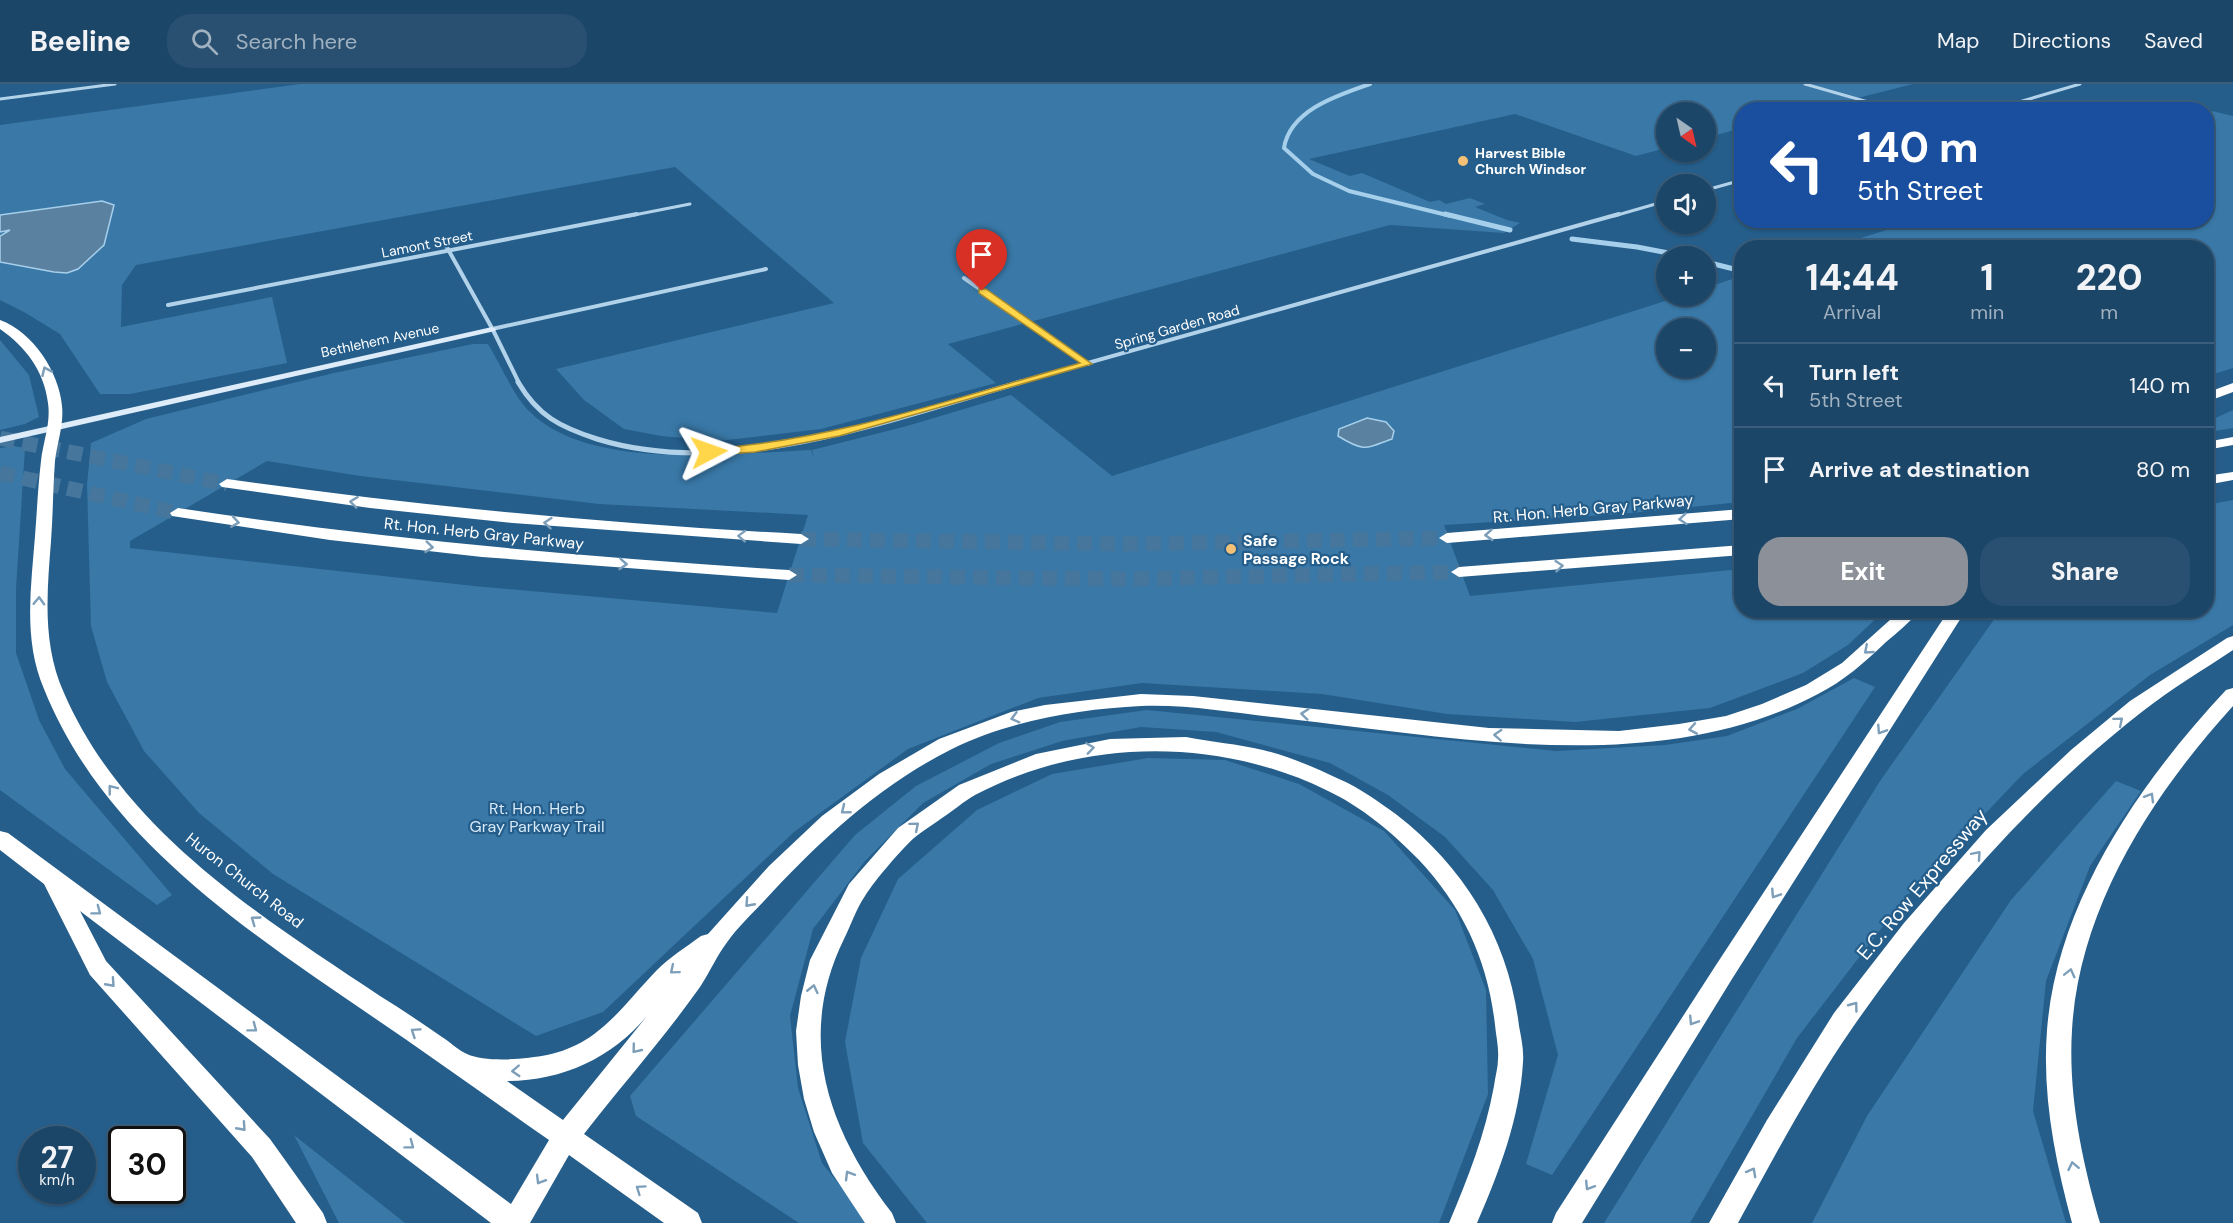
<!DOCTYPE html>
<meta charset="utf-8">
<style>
:root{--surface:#1c4668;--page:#295071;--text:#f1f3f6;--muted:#a0b1c0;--line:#3a5e7c;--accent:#8c9099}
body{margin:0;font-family:"DM Sans",sans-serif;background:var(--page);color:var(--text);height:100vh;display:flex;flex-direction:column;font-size:22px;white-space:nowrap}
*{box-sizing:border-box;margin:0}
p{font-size:20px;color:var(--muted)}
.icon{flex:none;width:33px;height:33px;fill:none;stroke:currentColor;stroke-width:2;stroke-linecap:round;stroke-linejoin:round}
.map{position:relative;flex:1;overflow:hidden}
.side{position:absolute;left:1734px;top:156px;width:480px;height:378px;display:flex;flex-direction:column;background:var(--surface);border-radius:24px;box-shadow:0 2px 4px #0004,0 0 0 2px var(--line)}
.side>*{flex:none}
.top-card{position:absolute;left:1734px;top:18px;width:480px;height:126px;border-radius:24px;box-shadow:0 2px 4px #0004,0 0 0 2px var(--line);background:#1a4fa0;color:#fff;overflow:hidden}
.needle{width:39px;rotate:146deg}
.controls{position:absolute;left:1656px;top:18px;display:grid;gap:12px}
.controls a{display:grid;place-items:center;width:60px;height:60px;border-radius:50%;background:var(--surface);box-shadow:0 2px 4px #0004,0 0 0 2px var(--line);font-size:30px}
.speed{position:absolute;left:18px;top:1042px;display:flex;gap:12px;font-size:30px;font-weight:700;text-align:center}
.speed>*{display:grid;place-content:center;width:78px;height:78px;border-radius:50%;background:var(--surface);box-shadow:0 2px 4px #0004,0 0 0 2px var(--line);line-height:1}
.speed small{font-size:15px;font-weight:400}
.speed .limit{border:3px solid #111;border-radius:9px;background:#fff;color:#111}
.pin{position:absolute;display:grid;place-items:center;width:51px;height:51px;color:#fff;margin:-62px -26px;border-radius:50% 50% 50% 0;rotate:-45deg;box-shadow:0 0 6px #0007}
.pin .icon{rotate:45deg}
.me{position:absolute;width:66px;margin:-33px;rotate:86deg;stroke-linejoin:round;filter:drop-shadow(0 0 4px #0008)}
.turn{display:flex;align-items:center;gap:21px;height:126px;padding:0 24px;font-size:27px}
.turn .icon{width:78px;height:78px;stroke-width:2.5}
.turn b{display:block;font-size:42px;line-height:51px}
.eta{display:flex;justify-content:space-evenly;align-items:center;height:102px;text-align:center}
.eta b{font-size:36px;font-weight:800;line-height:42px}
.cta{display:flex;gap:12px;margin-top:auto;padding:12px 24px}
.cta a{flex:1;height:69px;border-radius:24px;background:var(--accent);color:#fff;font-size:24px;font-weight:800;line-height:69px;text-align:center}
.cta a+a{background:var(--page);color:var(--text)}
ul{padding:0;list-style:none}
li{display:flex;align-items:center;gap:18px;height:84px;padding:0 24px;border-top:2px solid var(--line)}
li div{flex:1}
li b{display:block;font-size:22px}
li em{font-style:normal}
header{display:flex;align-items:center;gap:36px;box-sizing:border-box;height:84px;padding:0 30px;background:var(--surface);border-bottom:2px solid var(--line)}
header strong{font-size:28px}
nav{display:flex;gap:33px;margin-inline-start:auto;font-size:21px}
.search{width:420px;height:54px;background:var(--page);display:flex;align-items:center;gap:15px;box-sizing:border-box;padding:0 21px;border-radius:24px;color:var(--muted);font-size:22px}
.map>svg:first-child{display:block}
</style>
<header>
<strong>Beeline</strong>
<div class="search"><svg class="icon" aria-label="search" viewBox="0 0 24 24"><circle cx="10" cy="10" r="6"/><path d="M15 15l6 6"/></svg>Search here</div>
<nav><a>Map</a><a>Directions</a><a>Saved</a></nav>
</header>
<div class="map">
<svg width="2233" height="1139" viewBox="0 0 2233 1139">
<rect width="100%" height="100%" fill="#255e8b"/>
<g fill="#3978a7" fill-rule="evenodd">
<polygon points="300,0 1913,0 1814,25 1742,26 1741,44 1706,54 1706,28 1666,28 1666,64 1636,72 1515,30 1309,75 1350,92 1362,89 1430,118 1439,116 1446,120 1470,114 1485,120 1475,123 1507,136 1520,139 1504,149 1390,141 948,260 996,299 821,345 719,357 661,352 624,345 584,316 556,285 834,219 675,83 136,181 122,201 121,243 272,213 287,279 130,310 100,310 60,250 24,228 0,216 0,41"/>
<polygon points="2212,27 2233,32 2233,284 2207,292 2206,164 1832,163 1915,137 2206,136 2206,29"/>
<path d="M1741,192V418L1621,430L1444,441L1470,512L1741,485L1742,526L1884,527L1848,561L1803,589L1710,624L1575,638L1447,630L1322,610L1142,599L1038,614L908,665L794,748L603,928L536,952L273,790L199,729L144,667L107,598L91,542L87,401L91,359L146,335L334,289L473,260H488C500,279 514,313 529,327C589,388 732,369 811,366L814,374L812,366L907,342L1011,311L1112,392L1681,212H1706V204ZM1666,244H1706V284H1666ZM267,377L360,392L599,420L808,431L777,529L474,502L130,464V457Z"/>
<polygon points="0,256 29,291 39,333 25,340 0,346"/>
<polygon points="2233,326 2233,344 2215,347 2207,342 2207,338"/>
<polygon points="14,362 25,364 16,505 16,569 39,636 65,685 172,811 157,821 0,706 0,364"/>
<polygon points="2233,416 2233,541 2150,591 2023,690 1904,815 1797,954 1690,1139 1604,1139 1880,697 2000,527 2206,526 2207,421"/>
<polygon points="1854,594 1875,603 1552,1091 1526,1080 1558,971 1533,875 1493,806 1445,753 1388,711 1330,679 1216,648 1141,643 1062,657 991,680 923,719 865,777 813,845 790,932 798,1004 822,1079 870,1139 799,1139 636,1032 630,1012 855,751 916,702 999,659 1060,638 1147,626 1556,667 1665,661 1727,652 1797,625"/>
<polygon points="1148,674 1225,676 1299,700 1384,747 1455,826 1486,906 1488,1010 1439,1139 927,1139 863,1059 845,958 861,874 898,795 977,726 1052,690"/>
<polygon points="2116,697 2141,707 2090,782 2046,897 2033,1027 2066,1139 1812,1139 1867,1032 2011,816"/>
<polygon points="294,1051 405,1139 339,1139"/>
</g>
<g fill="#5b81a0" stroke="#a6cfeb" stroke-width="1.5">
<polygon points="102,117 114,121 104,161 78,185 67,189 54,188 0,178 0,152 10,146 0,148 0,131"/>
<path d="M1367,334L1386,338L1394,347L1392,355C1365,365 1364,368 1338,352L1339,345Z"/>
</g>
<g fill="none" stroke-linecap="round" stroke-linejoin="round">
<path stroke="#a6cfeb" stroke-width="4" d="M1370,0C1338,11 1290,26 1284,64L1313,90L1349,107L1451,132"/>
<g stroke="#a6cfeb" stroke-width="5">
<polyline points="1445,130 1510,146"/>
<polyline points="1572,155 1637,163 1684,172"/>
<polyline points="1706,178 1742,187"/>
</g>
<g stroke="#46769c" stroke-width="15" stroke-dasharray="15 8" stroke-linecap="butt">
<polyline points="0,354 227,400"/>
<polyline points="0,389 178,429"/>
<polyline points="801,455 1124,460 1447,454"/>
<polyline points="789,491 1124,495 1459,488"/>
</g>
<g stroke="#b2d2ea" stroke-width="3">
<polyline points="1805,0 1896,26"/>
<polyline points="0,15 115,0"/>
<polyline points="1992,26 2080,0"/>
<polyline points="1706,106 1742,96"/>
<polyline points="629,132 690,120"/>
<polyline points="1614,132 1666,117"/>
</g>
<g stroke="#b2d2ea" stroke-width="4">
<polyline points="444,158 493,246 519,299"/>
<polyline points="964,194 1088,280"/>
<polyline points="168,221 637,130"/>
<polyline points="492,245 766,185"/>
<polyline points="1016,299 1619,130"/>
</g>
<path stroke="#b2d2ea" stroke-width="5" d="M518,298C538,332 560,343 597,355C733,397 890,335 1021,298"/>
<polygon fill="#ddecf8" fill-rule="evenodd" points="492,243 496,245 495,247 0,359 0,353"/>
<g fill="#fff" fill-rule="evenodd">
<path d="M0,236C33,248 59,288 62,322C64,341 57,359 55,377C53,404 53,431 51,457C47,509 42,560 64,609C124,747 260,832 380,912C401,925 422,939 442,953C450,958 459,967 467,970C487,979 526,975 547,971C600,960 622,922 657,886C670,873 686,863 701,852L708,850L769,782L822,732L879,690L939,655L1011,628L1045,621L1141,610L1193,612L1489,644L1619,647L1679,640L1726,632L1762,620L1806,601L1842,579L1901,526H1920C1910,538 1898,548 1886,558C1865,578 1844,597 1818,610C1659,694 1459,654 1289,635C1240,630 1190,620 1141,622C1079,625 1008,637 952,665C880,701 819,757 765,816C753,829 739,842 728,857C717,871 710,888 700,903C664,954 622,1001 584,1050L698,1129L702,1139H664L569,1071L530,1139H491L80,827L106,877L270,1055L323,1129L327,1139H296L252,1073L90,891L44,800L0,766V747L8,749L511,1120L549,1056C490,1015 432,973 373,933C246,846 104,754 44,605C23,556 31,504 35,452C37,427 38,402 41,377C43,358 51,339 48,319C44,287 26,263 0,245ZM647,932L563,1036L507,997C562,997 612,974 647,932Z"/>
<polygon points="2233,299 2233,308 2206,318 2206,309"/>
<polygon points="2233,353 2233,361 2206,366 2206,358"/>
<polygon points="2233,388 2233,396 2206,401 2206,392"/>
<path d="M227,395C418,422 609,440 801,450L809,455L801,460L513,439L370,424L222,403L219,400Z"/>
<path d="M178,424C381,455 584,473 789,486L797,491L789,496L482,473L330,456L172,432L170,429Z"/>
<polygon points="1742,425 1742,435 1447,459 1439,454 1447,449"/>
<polygon points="1742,461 1742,471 1459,493 1451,488 1459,483"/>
<polygon points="1949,526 1966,526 1732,895 1582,1139 1552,1139 1556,1129 1716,881"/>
<path d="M2233,552V566C2203,586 2171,605 2143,627C2030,715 1934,826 1853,943C1810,1005 1774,1073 1738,1139H1709L1767,1036L1834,929L1904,839L1986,746L2071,666L2130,617L2227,554Z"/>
<path d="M2233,604V622C2153,710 2079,823 2072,946C2068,1011 2082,1077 2100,1139H2072C2055,1076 2042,1011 2047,946C2057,817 2141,697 2226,606Z"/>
<path d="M1186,653C1211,658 1238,660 1263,666C1288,672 1316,684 1339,695C1360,704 1379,718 1397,731C1465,784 1509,856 1519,942C1521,953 1524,966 1523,978C1520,1033 1499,1089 1477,1139H1449C1468,1094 1485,1051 1494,1002C1495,993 1498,984 1498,975C1499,964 1496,952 1495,941C1488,877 1463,823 1419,776C1393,749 1361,722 1326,706C1217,653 1083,654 975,711C964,717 953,727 942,734C933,741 922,747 914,754C900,767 875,796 865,812C856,825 851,841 844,855C795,955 829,1047 892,1129L896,1139H865L832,1089L814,1048L804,1015L798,981L796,947L801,912L810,876L849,800L898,744L959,701L1036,670L1110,655Z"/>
</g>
</g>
<defs><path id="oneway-chevron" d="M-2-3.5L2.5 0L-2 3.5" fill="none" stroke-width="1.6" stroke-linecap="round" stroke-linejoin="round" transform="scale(1.5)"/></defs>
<g stroke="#7c9eb9">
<use href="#oneway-chevron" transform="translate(46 287) rotate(-114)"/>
<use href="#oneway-chevron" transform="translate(354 418) rotate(-173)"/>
<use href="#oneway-chevron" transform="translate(1683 435) rotate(175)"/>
<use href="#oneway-chevron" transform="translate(235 438) rotate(9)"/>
<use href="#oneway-chevron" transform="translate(548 439) rotate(-175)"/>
<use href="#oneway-chevron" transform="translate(1489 451) rotate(176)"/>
<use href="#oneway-chevron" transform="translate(742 452) rotate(-178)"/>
<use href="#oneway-chevron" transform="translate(429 463) rotate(6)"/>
<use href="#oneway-chevron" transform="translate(623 480) rotate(4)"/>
<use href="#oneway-chevron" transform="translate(1559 482) rotate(-5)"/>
<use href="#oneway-chevron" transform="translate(39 517) rotate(-88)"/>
<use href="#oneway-chevron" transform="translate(1868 566) rotate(139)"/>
<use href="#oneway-chevron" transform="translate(1305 630) rotate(-174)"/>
<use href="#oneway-chevron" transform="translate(1015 634) rotate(165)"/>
<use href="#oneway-chevron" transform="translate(2119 637) rotate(-40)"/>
<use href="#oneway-chevron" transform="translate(1693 645) rotate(170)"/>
<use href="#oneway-chevron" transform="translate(1881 646) rotate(123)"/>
<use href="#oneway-chevron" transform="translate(1498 651) rotate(-177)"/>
<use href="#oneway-chevron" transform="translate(1090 664) rotate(-8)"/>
<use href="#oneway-chevron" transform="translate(112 705) rotate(-128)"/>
<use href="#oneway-chevron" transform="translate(2150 713) rotate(-59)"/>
<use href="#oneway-chevron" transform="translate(845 726) rotate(141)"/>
<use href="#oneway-chevron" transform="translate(915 742) rotate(-40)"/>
<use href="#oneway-chevron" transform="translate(1977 771) rotate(-49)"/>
<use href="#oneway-chevron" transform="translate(1775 810) rotate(123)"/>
<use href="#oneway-chevron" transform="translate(749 819) rotate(132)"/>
<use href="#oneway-chevron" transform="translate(97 827) rotate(37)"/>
<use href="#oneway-chevron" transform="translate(255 836) rotate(-144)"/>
<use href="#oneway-chevron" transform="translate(674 886) rotate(140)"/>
<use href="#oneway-chevron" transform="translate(2070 889) rotate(-76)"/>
<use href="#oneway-chevron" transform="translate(111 899) rotate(48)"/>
<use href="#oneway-chevron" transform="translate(813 905) rotate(-77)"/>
<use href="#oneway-chevron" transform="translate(1854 922) rotate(-53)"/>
<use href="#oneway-chevron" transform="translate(1693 937) rotate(123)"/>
<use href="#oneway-chevron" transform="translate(253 944) rotate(37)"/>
<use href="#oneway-chevron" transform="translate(415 948) rotate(-146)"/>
<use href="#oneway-chevron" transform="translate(636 965) rotate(129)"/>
<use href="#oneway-chevron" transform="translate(516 987) rotate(177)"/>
<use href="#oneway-chevron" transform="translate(242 1043) rotate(48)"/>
<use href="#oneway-chevron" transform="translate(410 1061) rotate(37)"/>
<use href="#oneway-chevron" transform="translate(2073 1082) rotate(-102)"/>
<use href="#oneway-chevron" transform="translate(1752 1088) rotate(-61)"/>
<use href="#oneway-chevron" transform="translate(849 1091) rotate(-121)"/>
<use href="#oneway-chevron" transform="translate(540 1096) rotate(121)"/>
<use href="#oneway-chevron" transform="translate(1589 1102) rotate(122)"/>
<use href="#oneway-chevron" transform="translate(640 1105) rotate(-145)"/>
</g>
<path fill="#ffd54a" stroke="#a68a30" stroke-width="1.5" d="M979,205H986L1092,280L839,352L755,368L709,371L704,368L709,365C836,356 958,313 1080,279L979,209Z"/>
<g fill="#f4c076" stroke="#255e8b" stroke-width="2">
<circle cx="1463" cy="77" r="6"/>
<circle cx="1231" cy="465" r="6"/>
</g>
<g text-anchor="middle" stroke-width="4.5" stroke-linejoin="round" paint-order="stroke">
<g font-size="14" font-weight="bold" fill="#fff" stroke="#255e8b" text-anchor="start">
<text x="1475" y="74">Harvest Bible<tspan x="1475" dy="16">Church Windsor</tspan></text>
</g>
<g font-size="14" fill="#fff" stroke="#255e8b">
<text transform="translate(427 160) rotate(-11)" y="5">Lamont Street</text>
<text transform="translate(1177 243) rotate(-16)" y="5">Spring Garden Road</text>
<text transform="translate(380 256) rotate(-12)" y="5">Bethlehem Avenue</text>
</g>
<g font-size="16" fill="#fff" stroke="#255e8b">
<text transform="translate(1593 424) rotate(-5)" y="6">Rt. Hon. Herb Gray Parkway</text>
<text transform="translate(484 449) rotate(6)" y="6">Rt. Hon. Herb Gray Parkway</text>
<text transform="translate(245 796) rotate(38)" y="6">Huron Church Road</text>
</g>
<g font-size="16" font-weight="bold" fill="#fff" stroke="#255e8b" text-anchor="start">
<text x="1243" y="462">Safe<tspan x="1243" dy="18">Passage Rock</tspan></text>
</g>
<g font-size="16" fill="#d7eaf8" stroke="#255e8b">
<text x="537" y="730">Rt. Hon. Herb<tspan x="537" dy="18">Gray Parkway Trail</tspan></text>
</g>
<g font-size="20" fill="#fff" stroke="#255e8b">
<text transform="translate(1922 800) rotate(-50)" y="7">E.C. Row Expressway</text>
</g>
</g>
</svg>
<div class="controls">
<a><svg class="needle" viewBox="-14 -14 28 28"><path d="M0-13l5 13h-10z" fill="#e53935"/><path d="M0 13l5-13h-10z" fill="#a0b1c0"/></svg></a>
<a><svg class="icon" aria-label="sound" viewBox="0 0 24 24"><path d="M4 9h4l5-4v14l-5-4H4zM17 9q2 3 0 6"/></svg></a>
<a>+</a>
<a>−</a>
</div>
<div class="speed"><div>27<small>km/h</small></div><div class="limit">30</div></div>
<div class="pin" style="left:982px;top:207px;background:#d93025"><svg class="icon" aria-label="arrive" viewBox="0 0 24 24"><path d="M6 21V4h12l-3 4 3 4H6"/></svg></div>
<svg class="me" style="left:709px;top:368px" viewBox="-20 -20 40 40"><path d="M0-17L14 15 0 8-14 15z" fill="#ffd54a" stroke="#fff" stroke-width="4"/></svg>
<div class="top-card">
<div class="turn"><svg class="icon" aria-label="left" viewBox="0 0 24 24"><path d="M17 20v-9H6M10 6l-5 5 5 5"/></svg><div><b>140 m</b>5th Street</div></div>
</div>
<section class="side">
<div class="eta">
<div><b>14:44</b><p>Arrival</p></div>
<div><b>1</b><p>min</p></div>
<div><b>220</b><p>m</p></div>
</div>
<ul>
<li><svg class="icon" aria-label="left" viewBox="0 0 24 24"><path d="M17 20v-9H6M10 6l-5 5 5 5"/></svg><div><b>Turn left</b><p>5th Street</p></div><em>140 m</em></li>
<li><svg class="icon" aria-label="arrive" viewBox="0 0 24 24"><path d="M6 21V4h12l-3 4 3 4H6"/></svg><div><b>Arrive at destination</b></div><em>80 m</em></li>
</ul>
<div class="cta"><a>Exit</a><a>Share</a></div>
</section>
</div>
